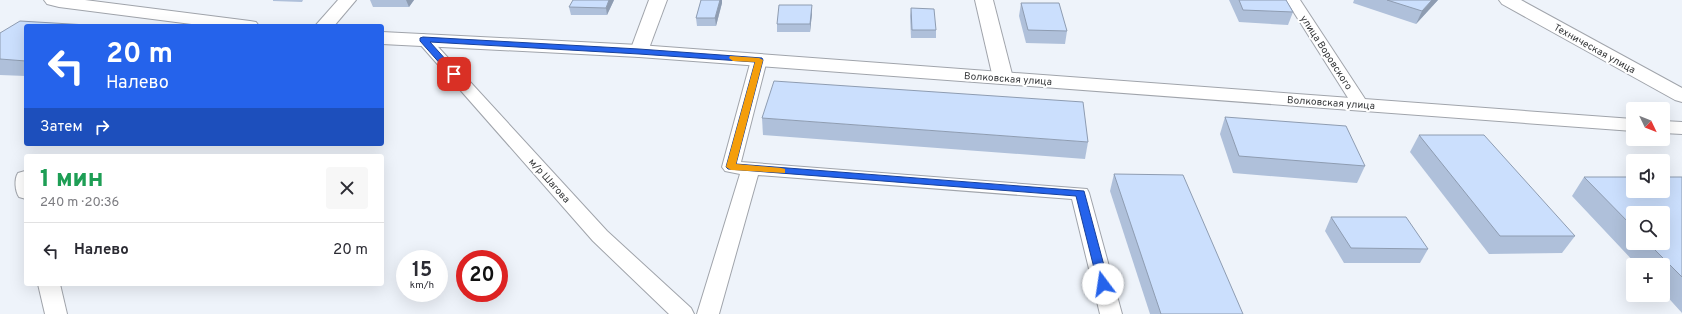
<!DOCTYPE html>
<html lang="ru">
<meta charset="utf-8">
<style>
:root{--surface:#fff;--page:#f7f7f7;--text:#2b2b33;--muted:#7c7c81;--line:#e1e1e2}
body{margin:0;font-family:Overpass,sans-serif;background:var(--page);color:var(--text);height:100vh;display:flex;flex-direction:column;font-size:15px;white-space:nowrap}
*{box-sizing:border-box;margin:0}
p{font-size:13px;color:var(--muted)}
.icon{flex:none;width:22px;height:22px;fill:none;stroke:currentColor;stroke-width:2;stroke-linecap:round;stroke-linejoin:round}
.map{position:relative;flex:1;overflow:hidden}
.side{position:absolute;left:24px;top:154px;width:360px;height:132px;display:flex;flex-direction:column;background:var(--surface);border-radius:4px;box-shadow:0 4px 16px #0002}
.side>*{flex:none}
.banner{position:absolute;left:24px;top:24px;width:360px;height:122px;border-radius:4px;box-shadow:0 4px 16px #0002;background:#2563eb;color:#fff;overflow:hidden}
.needle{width:26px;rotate:133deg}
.tools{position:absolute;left:1626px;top:102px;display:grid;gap:8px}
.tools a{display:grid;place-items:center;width:44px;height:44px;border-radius:4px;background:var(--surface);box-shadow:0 4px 16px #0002;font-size:20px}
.speed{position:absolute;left:396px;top:250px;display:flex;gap:8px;font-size:20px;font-weight:700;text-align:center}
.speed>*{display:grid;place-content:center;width:52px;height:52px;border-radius:50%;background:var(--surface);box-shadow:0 4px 16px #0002;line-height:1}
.speed small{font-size:10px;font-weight:400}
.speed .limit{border:6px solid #d22;background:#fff;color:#111}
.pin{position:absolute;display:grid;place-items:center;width:34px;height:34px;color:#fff;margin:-17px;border-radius:8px;box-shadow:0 2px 6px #0006}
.me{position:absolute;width:44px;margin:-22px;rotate:346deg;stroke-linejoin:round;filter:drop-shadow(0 0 3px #0008)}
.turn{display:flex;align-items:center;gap:14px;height:84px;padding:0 16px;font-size:18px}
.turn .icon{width:52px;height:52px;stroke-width:2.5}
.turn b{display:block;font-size:28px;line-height:34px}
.then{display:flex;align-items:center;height:38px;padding:0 16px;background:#0003;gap:8px;font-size:15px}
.round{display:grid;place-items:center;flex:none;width:42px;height:42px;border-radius:4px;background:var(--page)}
.headline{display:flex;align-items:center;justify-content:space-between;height:68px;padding:0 16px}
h1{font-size:24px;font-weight:800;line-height:30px;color:#1e9e55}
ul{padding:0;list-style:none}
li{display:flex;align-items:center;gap:12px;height:56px;padding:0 16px;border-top:1px solid var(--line)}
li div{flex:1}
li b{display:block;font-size:15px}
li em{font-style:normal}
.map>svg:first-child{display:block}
</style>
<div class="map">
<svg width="1682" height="314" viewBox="0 0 1682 314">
<rect width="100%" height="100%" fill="#eef3fa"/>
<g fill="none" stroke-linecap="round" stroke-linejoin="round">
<defs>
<g id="lane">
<polygon points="1286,0 1300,0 1369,105 1367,109 1361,110 1355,109"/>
<polygon points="423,34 428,36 607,231 691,308 694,314 669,314 593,241 418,42 415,39 418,36"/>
<polygon points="759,55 765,57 767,60 741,162 1087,189 1089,193 1122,314 1100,314 1072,199 758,175 719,314 697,314 740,174 725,171 722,167 751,60 753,57"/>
<path d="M25,171H26V199L19,197C15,191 14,179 18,173Z"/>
<polygon points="38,284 60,284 67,314 45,314"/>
</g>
<g id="street">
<polygon points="338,0 356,0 334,26 315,26"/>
<polygon points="649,0 667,0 648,51 646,55 639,57 632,55 630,51"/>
<polygon points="975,0 993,0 1013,78 1010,82 1003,84 996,82 993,78"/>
</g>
<g id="secondary">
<polygon points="44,0 85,0 250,21 256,22 259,26 207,26 59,7 47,4"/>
<polygon points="1499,0 1521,0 1682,88 1682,102 1675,100 1502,4"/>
<polygon points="382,32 639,45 1633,119 1633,131 639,57 382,44"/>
<polygon points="1663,121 1682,122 1682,134 1663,133"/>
</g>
</defs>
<use href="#lane" stroke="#a0a4ab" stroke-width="2"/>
<use href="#street" stroke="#a0a4ab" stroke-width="2"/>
<use href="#secondary" stroke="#a0a4ab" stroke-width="2"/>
<use href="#lane" fill="#fff" fill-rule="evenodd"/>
<use href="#street" fill="#fff" fill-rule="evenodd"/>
<use href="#secondary" fill="#fff" fill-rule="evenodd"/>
</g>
<g fill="#afc0da" fill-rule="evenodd">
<polygon points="273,0 303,0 302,2 273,1"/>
<polygon points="370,0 414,0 409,7 373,7"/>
<polygon points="614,0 607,15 571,15 569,7"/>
<polygon points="701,0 722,0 722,3 716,26 697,26 696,18"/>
<polygon points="1229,0 1286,0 1293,12 1288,25 1239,22"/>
<polygon points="1354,0 1438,0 1416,24 1353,3"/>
<polygon points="1021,3 1067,31 1065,44 1026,43 1019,16"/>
<polygon points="911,8 936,30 936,38 911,38 910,16"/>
<polygon points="812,13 810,32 777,32 777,24"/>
<polygon points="26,26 26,76 0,75 0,33"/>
<polygon points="1225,117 1365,166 1357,183 1233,173 1220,134"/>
<polygon points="762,118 1088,142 1085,159 763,135"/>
<polygon points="1419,135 1575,236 1562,253 1489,254 1410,152"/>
<polygon points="1114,174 1243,314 1150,314 1110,191"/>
<path d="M1584,177H1682V313L1663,292V265H1637L1572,196ZM1633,213L1663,243H1633Z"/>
<polygon points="1331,217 1428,249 1420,263 1344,263 1325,231"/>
</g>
<g fill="#8e9cb1">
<polygon points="406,0 414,0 409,7"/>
<polygon points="609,0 614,0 607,15 606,8"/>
<polygon points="720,0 722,0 722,3 716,26 715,18"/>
<polygon points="1432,0 1438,0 1416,24 1422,11"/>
<polygon points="812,5 812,13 810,32 810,24"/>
</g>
<g fill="#cbdffd" stroke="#8e9cb1">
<polygon points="573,0 609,0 606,8 569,7"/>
<polygon points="701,0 720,0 715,18 696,18"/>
<polygon points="1239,0 1286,0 1293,12 1243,10"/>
<polygon points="1387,0 1432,0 1422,11"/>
<polygon points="1021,3 1059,3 1067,31 1028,30"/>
<polygon points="779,5 812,5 810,24 777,24"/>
<polygon points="911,8 934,9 936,30 912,30"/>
<polygon points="20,21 104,26 26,26 26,61 0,59 0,33"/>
<polygon points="774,81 1083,102 1088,142 762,118"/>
<polygon points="1225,117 1346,126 1365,166 1239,156"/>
<polygon points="1419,135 1484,135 1575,236 1500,236"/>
<polygon points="1114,174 1183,175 1243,314 1161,314"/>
<polygon points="1584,177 1633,177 1633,191 1663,191 1663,177 1682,177 1682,277 1648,243 1663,243 1663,213 1633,213 1633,227"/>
<polygon points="1331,217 1406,217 1428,249 1351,248"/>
</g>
<polygon fill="#2563eb" stroke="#184099" points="423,37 639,49 762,58 763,60 736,164 1084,191 1109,284 1103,288 1098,284 1076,196 728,169 726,167 755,62 639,54 430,42 457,72 458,74 454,77 451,76 420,41 420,38"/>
<polygon fill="#f59e0b" points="730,56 759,58 763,60 736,164 781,168 785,169 785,173 731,170 726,167 755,62 733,61 729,58"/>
<g text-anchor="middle" stroke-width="4" stroke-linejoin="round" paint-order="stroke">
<g font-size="10" fill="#36383a" stroke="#fff">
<text transform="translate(1595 48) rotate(29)" y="4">Техническая улица</text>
<text transform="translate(1327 52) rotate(57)" y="4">улица Воровского</text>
<text transform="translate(1008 78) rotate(4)" y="4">Волковская улица</text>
<text transform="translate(1331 102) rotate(4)" y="4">Волковская улица</text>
<text transform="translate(550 180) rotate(48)" y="4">м/р Шагова</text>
</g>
</g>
</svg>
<div class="tools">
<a><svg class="needle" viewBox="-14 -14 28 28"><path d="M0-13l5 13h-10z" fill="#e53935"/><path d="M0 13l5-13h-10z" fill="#7c7c81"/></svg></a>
<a><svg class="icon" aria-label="sound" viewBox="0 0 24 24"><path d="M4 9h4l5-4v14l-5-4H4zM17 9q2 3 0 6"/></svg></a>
<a><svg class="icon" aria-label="search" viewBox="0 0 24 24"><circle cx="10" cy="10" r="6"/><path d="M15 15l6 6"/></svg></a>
<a>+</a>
</div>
<div class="speed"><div>15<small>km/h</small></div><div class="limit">20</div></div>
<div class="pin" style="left:454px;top:74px;background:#d93025"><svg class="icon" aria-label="arrive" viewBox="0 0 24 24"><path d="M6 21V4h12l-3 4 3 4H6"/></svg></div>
<svg class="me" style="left:1103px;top:284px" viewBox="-20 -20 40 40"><circle r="19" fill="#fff"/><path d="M0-13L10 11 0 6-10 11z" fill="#2563eb"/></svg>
<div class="banner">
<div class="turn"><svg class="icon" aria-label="left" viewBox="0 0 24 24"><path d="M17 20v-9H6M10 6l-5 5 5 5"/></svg><div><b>20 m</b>Налево</div></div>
<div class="then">Затем<svg class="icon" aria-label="right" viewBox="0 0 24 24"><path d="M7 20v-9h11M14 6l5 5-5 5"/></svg></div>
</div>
<section class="side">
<div class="headline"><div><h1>1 мин</h1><p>240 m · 20:36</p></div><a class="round"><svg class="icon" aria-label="close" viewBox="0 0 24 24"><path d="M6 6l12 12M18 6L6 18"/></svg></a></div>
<ul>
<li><svg class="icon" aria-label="left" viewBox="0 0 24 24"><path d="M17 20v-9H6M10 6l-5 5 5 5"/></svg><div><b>Налево</b></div><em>20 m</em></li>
</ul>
</section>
</div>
